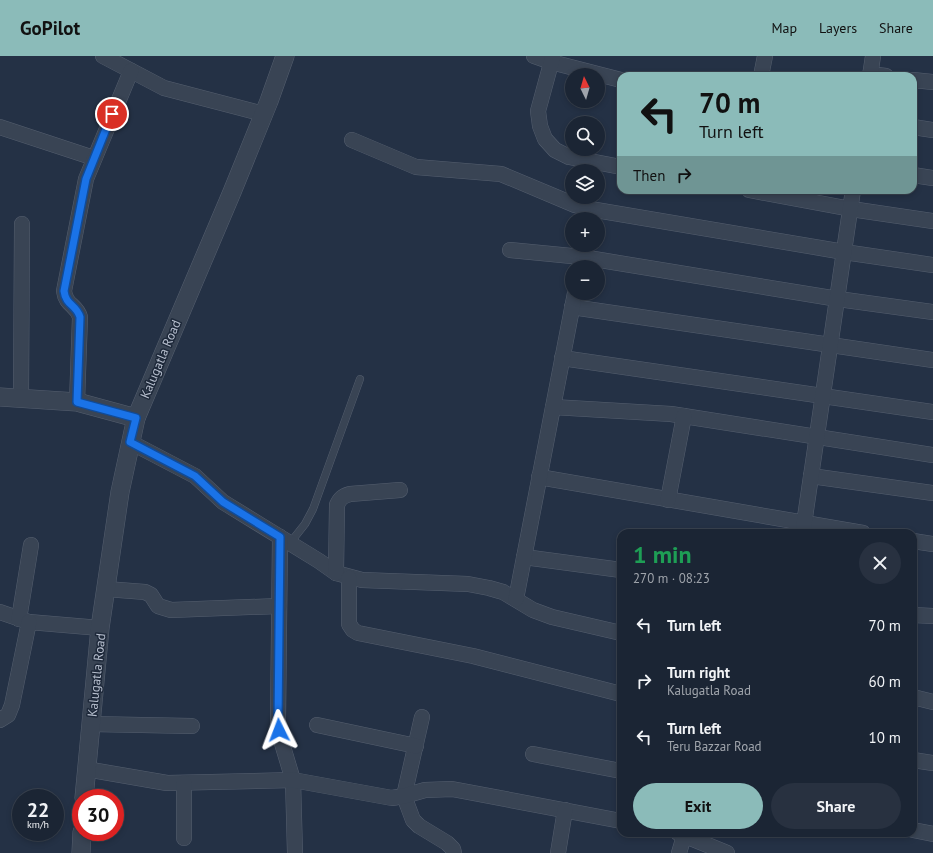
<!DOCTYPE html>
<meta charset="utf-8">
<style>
:root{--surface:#1b2534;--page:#283140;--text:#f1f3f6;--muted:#a0a5ac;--line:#39424f;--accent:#8bbbb9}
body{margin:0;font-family:"PT Sans",sans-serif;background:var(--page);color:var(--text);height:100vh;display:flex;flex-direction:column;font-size:15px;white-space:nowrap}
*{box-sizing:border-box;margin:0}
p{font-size:13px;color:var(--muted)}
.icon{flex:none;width:22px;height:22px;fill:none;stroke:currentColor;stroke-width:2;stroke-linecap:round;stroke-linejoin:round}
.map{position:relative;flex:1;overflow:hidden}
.sheet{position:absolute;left:617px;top:473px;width:300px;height:308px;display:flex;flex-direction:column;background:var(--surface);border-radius:12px;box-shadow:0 2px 6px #0003,0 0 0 1px var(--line)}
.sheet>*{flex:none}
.banner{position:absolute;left:617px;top:16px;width:300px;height:122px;border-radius:12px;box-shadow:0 2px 6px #0003,0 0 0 1px var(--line);background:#8bbbb9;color:#111;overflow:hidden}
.needle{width:26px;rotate:355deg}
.fabs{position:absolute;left:565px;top:12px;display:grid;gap:8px}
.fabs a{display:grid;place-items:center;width:40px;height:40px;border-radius:50%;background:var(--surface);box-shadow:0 2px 6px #0003,0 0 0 1px var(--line);font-size:20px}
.speed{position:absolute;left:12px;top:733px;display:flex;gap:8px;font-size:20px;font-weight:700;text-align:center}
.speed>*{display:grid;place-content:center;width:52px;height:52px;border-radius:50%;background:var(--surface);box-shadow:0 2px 6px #0003,0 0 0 1px var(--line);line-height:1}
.speed small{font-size:10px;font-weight:400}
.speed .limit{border:6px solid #d22;background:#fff;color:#111}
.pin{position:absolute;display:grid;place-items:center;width:34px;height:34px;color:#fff;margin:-17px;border:2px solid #fff;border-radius:50%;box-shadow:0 1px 4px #0007}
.me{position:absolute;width:44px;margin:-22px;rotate:357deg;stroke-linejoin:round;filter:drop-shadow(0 0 3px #0008)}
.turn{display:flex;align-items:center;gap:14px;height:84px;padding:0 16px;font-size:18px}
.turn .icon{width:52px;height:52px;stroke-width:2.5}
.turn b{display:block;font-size:28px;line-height:34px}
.then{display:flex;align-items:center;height:38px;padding:0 16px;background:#0003;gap:8px;font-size:15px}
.round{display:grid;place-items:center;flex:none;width:42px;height:42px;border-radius:21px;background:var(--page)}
.summary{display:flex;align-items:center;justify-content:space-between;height:68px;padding:0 16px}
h1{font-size:24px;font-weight:600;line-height:30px;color:#1e9e55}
.action{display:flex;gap:8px;margin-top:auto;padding:8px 16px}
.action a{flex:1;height:46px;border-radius:24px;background:var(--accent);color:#111;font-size:16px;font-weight:600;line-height:46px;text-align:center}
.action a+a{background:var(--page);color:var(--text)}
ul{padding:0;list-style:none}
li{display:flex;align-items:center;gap:12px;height:56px;padding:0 16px}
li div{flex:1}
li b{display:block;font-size:15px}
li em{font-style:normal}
header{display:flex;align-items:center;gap:24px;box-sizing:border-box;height:56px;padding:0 20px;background:var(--accent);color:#111}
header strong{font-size:19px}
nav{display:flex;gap:22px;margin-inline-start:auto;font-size:14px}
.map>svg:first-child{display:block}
</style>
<header>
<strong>GoPilot</strong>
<nav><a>Map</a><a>Layers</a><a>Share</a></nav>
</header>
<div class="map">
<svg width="933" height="797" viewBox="0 0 933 797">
<rect width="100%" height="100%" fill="#243145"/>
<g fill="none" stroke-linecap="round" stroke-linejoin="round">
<defs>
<polyline id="service" points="290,487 305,468 313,453 360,323"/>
<g id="minor">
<polyline points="103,0 164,32 264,58"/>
<polyline points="534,0 551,6 621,24"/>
<polyline points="553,0 538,55 540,70 545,83 555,94 569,101 621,111"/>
<polyline points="870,18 886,20"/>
<polyline points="761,20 765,0"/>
<polyline points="870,20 873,0"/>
<polyline points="913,24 933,26"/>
<polyline points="0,71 94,102"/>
<polyline points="913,71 933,74"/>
<polyline points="352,84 416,111 501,118 575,149 590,153 844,196 933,209"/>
<polyline points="913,119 933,122"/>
<polyline points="749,134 851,153 933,165"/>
<polyline points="510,194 582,201 838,243 933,256"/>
<polyline points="572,251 933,304"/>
<polyline points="562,302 933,356"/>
<polyline points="21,342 22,168"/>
<path d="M77,346L80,261C76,248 66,250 64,235L86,123L131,15"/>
<polyline points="553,351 671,358 933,399"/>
<polyline points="130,386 195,420 223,446 319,505 336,517 362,524 468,528 489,532 503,536 533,554 552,561 621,577"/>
<polyline points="811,420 933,437"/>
<polyline points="539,421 863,477"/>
<polyline points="668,444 684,360"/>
<polyline points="804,477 804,468 853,134"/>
<polyline points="280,481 278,665 281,684 293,724 295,797"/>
<polyline points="913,485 933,488"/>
<polyline points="524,501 621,514"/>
<path d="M336,517L337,449C340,442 343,440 350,438L400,434"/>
<polyline points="349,522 349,568 353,574 358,577 473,600 621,638"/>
<polyline points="106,533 145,536 151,539 158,550 171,554 279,550"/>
<polyline points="516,543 575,237"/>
<polyline points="0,556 29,566 100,572"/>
<polyline points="913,559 933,560"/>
<polyline points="19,563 31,489"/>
<polyline points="913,641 933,646"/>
<polyline points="422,661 404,740 413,764 419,770 447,787 453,793 454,797"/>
<polyline points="0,664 8,659 12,649 29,566"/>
<polyline points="91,668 192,670"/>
<polyline points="317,669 416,690"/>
<polyline points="533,698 621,715"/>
<polyline points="913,704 933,707"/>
<polyline points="86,713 167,727 293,724 392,742 404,740 425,734 452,733 621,765"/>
<polyline points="184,727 184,782"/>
<polyline points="913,774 933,778"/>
<polyline points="678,777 727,797"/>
<polyline points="558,797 565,754"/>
<polyline points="679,797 684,780"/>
</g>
<g id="tertiary">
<polyline points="0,341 77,346 136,362"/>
<polyline points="84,742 100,572 120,436 136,362 232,136 269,45 285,0"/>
<polyline points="81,797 82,776"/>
</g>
</defs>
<use href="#service" stroke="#555f6f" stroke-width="8"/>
<use href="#minor" stroke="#555f6f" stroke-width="16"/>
<use href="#tertiary" stroke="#555f6f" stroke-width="19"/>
<use href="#service" stroke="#394454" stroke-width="7"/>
<use href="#minor" stroke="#394454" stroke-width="15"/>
<use href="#tertiary" stroke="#394454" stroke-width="18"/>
</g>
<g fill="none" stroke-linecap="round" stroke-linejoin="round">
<defs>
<path id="route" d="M112,58L86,123L64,235C66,250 76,248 80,261L77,346L136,362L130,386L195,420L223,446L280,481L278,665L279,674"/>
</defs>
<use href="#route" stroke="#114b97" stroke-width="10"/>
<use href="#route" stroke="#1a73e8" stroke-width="7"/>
</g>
<g text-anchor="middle" stroke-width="3" stroke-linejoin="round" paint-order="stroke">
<g font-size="13" fill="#b7bfce" stroke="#1e293a">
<text transform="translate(160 303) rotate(-67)" y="5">Kalugatla Road</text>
<text transform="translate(96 619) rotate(-84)" y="5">Kalugatla Road</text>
</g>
</g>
</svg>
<div class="fabs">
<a><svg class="needle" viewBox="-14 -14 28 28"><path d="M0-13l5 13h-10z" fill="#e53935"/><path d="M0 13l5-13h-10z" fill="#a0a5ac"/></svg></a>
<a><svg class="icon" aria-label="search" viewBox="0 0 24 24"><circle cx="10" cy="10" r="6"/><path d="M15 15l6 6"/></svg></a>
<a><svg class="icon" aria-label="layers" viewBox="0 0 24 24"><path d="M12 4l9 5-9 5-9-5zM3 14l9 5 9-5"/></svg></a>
<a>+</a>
<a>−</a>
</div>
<div class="speed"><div>22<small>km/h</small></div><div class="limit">30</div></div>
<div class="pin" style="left:112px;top:58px;background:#d93025"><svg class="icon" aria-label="arrive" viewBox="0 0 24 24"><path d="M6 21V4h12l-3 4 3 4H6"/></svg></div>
<svg class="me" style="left:279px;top:674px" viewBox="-20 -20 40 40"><path d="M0-17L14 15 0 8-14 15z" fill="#1a73e8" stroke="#fff" stroke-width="4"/></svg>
<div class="banner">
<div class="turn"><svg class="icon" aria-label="left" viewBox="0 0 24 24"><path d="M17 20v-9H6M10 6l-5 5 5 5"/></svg><div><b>70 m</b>Turn left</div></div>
<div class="then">Then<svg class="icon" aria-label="right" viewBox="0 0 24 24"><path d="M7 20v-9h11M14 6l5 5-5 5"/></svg></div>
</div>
<section class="sheet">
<div class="summary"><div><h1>1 min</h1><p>270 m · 08:23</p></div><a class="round"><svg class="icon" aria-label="close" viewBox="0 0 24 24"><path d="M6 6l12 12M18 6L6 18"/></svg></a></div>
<ul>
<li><svg class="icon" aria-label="left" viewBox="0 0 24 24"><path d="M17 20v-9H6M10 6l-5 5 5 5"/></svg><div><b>Turn left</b></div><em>70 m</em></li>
<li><svg class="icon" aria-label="right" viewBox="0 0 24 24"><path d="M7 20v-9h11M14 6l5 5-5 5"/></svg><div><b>Turn right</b><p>Kalugatla Road</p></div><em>60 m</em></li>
<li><svg class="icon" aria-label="left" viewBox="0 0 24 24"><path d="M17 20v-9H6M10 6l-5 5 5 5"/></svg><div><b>Turn left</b><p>Teru Bazzar Road</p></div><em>10 m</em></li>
</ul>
<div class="action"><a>Exit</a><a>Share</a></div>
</section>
</div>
